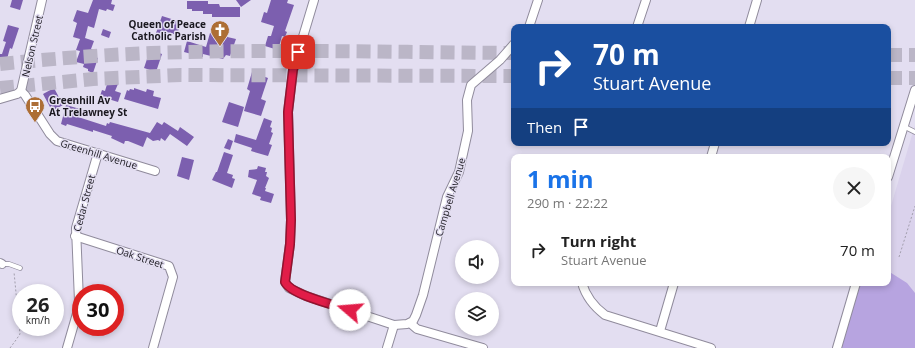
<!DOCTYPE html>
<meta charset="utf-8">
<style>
:root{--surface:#fff;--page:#f6f6f6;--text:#222;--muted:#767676;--accent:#1a73e8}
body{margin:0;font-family:"Open Sans",sans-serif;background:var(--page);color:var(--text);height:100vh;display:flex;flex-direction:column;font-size:15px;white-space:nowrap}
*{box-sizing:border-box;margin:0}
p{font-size:13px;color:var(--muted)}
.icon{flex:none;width:22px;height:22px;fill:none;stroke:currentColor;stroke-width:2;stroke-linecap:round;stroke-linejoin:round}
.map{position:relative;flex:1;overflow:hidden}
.drawer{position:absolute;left:511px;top:154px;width:380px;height:132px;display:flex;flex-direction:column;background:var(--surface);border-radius:8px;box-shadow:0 2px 6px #0003}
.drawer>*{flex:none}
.banner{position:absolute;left:511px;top:24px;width:380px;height:122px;border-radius:8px;box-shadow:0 2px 6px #0003;background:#1a4fa0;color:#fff;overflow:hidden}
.controls{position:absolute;left:455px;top:240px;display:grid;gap:8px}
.controls a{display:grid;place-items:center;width:44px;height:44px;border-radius:50%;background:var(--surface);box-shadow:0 2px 6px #0003;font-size:20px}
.speed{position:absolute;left:12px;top:284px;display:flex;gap:8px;font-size:20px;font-weight:700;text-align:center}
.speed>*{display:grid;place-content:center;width:52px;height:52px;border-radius:50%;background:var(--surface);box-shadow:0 2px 6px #0003;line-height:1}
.speed small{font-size:10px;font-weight:400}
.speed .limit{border:6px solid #d22;background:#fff;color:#111}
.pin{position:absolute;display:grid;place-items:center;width:34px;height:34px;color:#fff;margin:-17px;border-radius:8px;box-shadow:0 2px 6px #0006}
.me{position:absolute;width:44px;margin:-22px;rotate:288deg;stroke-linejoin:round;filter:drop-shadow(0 0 3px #0008)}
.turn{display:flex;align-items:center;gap:14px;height:84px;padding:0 16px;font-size:18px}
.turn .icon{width:52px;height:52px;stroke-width:2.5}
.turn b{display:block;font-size:28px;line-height:34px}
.then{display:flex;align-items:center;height:38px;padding:0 16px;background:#0003;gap:8px;font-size:15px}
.round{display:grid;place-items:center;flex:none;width:42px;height:42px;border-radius:21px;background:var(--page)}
.head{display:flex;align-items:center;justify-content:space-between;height:68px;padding:0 16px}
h1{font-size:24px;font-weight:700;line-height:30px;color:var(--accent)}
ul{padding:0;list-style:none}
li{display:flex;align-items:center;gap:12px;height:56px;padding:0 16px}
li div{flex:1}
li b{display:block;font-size:15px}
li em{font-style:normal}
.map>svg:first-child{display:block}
</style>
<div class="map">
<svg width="915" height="348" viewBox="0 0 915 348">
<rect width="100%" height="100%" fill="#e3def1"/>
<polygon fill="#dad2ec" points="915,125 915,348 847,348 888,283 888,216"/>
<polygon fill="#b7a4e0" points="888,271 907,283 915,293 915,348 839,348 857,283 888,283"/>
<g fill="#7c5faf">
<polygon points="12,0 23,0 20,10 10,7"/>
<polygon points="93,0 112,0 111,4 115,5 113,11 107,9 106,11 99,9 94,28 88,26 85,38 94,41 91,49 96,50 94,57 98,58 93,73 88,71 88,69 83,67 84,64 76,62 80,51 76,50 80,39 73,37 77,23 73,21 77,10 88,13"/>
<polygon points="236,0 251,0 241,7"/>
<polygon points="271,0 288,0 287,3 294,5 285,31 287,32 285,37 282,36 278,50 265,46 268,36 271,36 274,26 261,22 264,12 267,13"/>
<polygon points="187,1 208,1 208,4 219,4 220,7 240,7 240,17 212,17 212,14 203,14 203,11 192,11 192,9 187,9"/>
<polygon points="162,16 181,22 177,35 163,31 162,35 156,33"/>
<polygon points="8,25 19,28 12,49 10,48 7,59 9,60 7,66 0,63 0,54 2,54 6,42 3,41"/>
<polygon points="103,29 111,32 109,38 101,35"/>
<polygon points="210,33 236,39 230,56 226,55 223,59 203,54 203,57 184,52 187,41 206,47"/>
<polygon points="150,50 162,54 156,72 144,68"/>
<polygon points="252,72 268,78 261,99 266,101 261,116 244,111 250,91 247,89"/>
<polygon points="108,81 118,84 115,91 121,93 118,102 105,98 104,101 99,99 102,90 105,91"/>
<polygon points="54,88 63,105 54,110 52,106 50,107 43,94"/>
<polygon points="134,88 146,92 147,89 154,91 153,96 161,98 158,109 124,99 127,90 129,91 130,89 134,90"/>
<polygon points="229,102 244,107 238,127 222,122"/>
<polygon points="66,105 80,109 78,117 106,126 107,123 109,124 110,122 150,133 157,122 162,125 164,122 178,131 180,127 194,137 187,146 170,134 165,141 161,138 160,141 158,140 153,141 147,137 143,147 128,141 125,141 124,144 111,138 112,136 93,130 93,132 67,124 66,126 61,124"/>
<polygon points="264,118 272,121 270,127 272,128 271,132 273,133 269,144 272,145 268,156 251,151 252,148 234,142 236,134 256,140"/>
<polygon points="228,139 233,141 230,150 224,148"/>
<polygon points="224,152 233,155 227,173 233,175 232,178 235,179 232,188 212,180 216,172 217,172"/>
<polygon points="182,157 194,160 189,180 177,176"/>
<polygon points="258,166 266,168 265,172 267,172 266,176 269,178 265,188 266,188 265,191 274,194 271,203 260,200 261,197 252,194 257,180 248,177 249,170 257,169"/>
</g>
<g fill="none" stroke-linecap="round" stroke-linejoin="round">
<g stroke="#bbb6c7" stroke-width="14" stroke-dasharray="14 7" stroke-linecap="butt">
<polyline points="888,55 915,55"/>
<path d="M0,64C50,59 100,55 151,53C272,49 393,52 514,53"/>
<polyline points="888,78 915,78"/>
<polyline points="0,88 93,79 181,75 514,76"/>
</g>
<defs>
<g id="lane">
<polyline points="903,126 915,132"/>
<polyline points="2,264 9,264 20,268"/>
</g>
<g id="street">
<polyline points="314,0 293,70 288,112 291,220 290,244 285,282 289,288 306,296 394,325 407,324 413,321 416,315 423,295 447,197 459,172 468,131 467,100 471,85 500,60 514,44"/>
<polyline points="529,27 538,0"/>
<polyline points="637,27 646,0"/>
<polyline points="749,27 757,0"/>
<polyline points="21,91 25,95 50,134 57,141 155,171"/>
<polyline points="21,91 42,0"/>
<polyline points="0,99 17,94 21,91"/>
<polyline points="711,157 715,143"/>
<polyline points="888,177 915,90"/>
<polyline points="75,236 169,266 173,277 153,348"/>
<polyline points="0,263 2,264"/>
<path d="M582,283C586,297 593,306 605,315L711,348"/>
<polyline points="410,323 417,329 483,348"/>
<polyline points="660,331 674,283"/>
<polyline points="67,348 78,310 79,301 76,228 98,153"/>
<polyline points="387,348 394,325"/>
<polyline points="837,348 856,283"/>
</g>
</defs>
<use href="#lane" stroke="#908b9c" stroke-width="5.5"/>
<use href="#street" stroke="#908b9c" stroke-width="10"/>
<g stroke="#a29ead" stroke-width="1" stroke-dasharray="2 2" stroke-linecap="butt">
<polyline points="899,257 915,206"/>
<polyline points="10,348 16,340 20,334 14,272"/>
</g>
<use href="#lane" stroke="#fff" stroke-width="4"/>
<use href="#street" stroke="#fff" stroke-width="8"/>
</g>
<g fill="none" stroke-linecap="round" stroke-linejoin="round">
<defs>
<path id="route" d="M298,52L293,70L288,112L291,220L290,244L285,282C291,295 335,305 350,310"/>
</defs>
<use href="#route" stroke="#92132f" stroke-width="10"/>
<use href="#route" stroke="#e11d48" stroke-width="7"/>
</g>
<defs>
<symbol id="church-pin" viewBox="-11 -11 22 30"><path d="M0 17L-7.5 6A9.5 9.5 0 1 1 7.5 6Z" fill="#ad6e35" stroke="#e3def1"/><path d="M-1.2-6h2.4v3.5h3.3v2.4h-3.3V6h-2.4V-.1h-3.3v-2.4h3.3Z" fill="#fff"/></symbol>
<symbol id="bus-pin" viewBox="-11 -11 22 30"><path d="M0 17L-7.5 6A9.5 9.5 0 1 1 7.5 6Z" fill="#ad6e35" stroke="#e3def1"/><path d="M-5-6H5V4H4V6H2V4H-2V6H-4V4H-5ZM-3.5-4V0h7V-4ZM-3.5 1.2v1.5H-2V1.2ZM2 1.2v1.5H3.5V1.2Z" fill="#fff"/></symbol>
</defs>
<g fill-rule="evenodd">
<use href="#church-pin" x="209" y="19" width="22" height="30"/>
<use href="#bus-pin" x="24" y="95" width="22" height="30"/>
</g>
<g text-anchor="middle" stroke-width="3" stroke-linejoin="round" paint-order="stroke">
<g font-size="10" font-weight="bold" fill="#1a181f" stroke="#e3def1" text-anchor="end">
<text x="206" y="28">Queen of Peace<tspan x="206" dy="12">Catholic Parish</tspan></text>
<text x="49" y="104" text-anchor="start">Greenhill Av<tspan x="49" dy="12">At Trelawney St</tspan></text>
</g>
<g font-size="10" fill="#1a181f" stroke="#e3def1">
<text transform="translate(32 46) rotate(-77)" y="4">Nelson Street</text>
<text transform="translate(99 154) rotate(17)" y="4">Greenhill Avenue</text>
<text transform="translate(450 197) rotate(-73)" y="4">Campbell Avenue</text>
<text transform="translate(84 203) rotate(-75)" y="4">Cedar Street</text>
<text transform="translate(140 257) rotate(18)" y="4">Oak Street</text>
</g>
</g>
</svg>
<div class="controls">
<a><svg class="icon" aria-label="sound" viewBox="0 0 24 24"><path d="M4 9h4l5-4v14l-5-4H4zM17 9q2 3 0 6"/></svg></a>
<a><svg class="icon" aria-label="layers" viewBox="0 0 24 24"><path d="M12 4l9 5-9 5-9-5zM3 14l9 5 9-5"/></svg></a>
</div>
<div class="speed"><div>26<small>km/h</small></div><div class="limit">30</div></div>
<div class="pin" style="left:298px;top:52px;background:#d93025"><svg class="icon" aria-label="arrive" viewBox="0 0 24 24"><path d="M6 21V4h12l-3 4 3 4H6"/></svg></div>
<svg class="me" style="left:350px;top:310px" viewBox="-20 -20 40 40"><circle r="19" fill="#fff"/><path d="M0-13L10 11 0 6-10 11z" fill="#e11d48"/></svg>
<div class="banner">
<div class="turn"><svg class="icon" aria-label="right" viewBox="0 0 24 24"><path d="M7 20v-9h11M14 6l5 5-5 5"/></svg><div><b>70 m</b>Stuart Avenue</div></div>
<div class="then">Then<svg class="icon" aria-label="arrive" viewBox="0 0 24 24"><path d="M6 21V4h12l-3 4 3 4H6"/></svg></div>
</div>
<section class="drawer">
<div class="head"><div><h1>1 min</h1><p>290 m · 22:22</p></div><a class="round"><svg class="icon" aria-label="close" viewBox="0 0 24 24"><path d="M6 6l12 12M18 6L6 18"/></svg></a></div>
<ul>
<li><svg class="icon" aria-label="right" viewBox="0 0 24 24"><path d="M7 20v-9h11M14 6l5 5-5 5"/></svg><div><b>Turn right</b><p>Stuart Avenue</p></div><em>70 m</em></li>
</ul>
</section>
</div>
